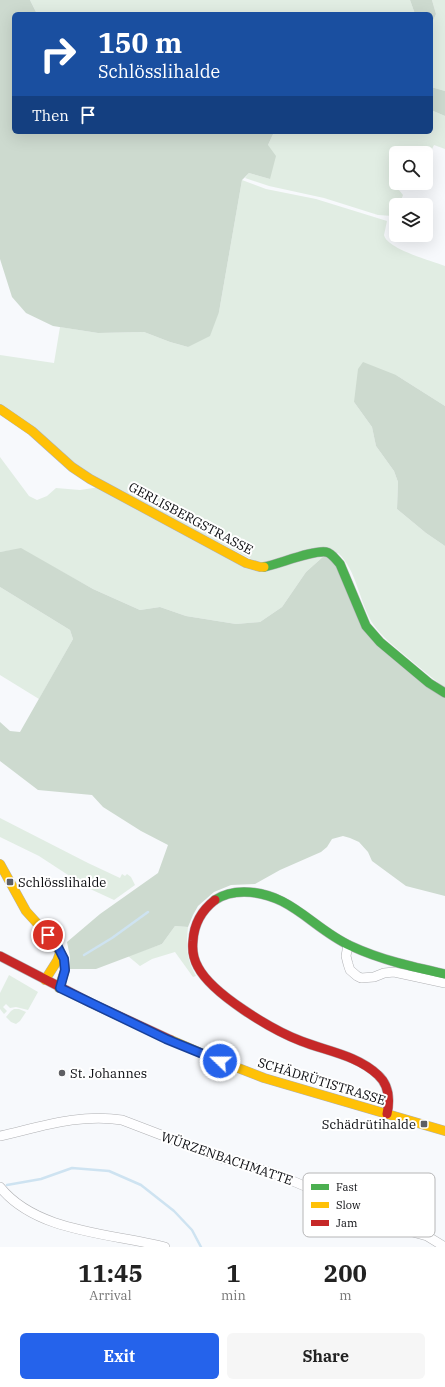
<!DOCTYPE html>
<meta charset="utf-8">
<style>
:root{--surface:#fff;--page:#f6f6f6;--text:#222;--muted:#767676;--accent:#2563eb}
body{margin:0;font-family:"IBM Plex Serif",serif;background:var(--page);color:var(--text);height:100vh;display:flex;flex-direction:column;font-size:15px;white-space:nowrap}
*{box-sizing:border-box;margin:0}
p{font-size:13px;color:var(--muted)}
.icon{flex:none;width:22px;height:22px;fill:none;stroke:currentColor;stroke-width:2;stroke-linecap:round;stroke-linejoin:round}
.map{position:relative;height:1247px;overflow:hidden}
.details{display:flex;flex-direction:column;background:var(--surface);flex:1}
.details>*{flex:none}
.guide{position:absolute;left:12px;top:12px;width:421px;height:122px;border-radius:6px;box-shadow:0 4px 16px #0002;background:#1a4fa0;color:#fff;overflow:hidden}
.buttons{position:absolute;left:389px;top:146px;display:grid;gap:8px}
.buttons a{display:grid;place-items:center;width:44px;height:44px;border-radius:6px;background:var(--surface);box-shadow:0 4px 16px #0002;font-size:20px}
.pin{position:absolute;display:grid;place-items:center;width:34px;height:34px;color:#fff;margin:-17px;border:2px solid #fff;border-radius:50%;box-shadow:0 1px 4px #0007}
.me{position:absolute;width:44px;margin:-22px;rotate:292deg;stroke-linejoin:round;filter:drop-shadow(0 0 3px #0008)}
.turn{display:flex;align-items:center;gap:14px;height:84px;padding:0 20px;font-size:18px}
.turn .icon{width:52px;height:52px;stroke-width:2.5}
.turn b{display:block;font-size:28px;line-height:34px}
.then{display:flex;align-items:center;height:38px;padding:0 20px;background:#0003;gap:8px;font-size:15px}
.eta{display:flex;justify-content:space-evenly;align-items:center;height:68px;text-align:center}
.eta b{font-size:24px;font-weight:800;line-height:28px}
.action{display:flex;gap:8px;margin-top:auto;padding:8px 20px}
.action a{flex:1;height:46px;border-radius:6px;background:var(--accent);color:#fff;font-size:16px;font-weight:800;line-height:46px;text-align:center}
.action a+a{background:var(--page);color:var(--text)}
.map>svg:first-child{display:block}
</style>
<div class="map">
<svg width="445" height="1247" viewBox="0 0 445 1247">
<rect width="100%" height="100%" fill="#f7f9fc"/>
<g fill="#e1ede3">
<polygon points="30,0 410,0 415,14 37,14"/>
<polygon points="432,0 445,0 445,91 431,87 431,25 436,14"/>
<polygon points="431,110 445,116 445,149 434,145 432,149 414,146 410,153 396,153 395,185 403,195 399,205 396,205 396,212 393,216 378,215 324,198 269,186 245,178 249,173 270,179 268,145 274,132 431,132"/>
<path d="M242,180L266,189L316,199L387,221L384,235C387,249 432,261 445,266V406L396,375L354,402L372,427L376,446L394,471L398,482L397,509L426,533L445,546V688C432,678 419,667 407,657C395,647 382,637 373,624C359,602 357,570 338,553L261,564L95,479L0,406V355L54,363L60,327L98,333L144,332L170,342L188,347L219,312Z"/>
<polygon points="0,457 29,496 37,500 47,496 56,488 80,490 100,487 235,562 325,555 306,572 282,607 260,622 236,624 186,616 160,607 140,610 93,589 21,549 0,552"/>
<polygon points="0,587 70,630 73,639 39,699 0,675"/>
<polygon points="0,818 88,863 120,878 122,874 125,876 127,874 131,877 135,885 114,900 88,888 39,856 0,837"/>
<path d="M175,926L188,927C186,946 186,959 196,976L193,977L175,952L152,959L140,966L128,956L162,944Z"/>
<polygon points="9,975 38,992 28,1010 16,1007 10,1008 6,1004 3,1007 7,1011 4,1014 0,1009 0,993"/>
<polygon points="14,1009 19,1009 26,1012 20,1021 16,1024 11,1022 6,1017 11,1011"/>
</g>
<g fill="#cddacf">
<polygon points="0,0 30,0 37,14 14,14 14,132 274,132 268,145 276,156 270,179 249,173 242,180 219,312 210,336 188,347 170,342 144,332 98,333 53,326 26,313 12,297 0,259"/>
<polygon points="410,0 432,0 436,14 431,25 431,14 415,14"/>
<polygon points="431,87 445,91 445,116 431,110"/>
<polygon points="363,362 396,375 445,406 445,546 426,533 397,509 398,482 394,471 376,446 372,427 354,402 358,369"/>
<polygon points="21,548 93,589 140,610 160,607 186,616 236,624 260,622 282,607 306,572 325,555 339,566 377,643 445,696 445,896 406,886 372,861 368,852 359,842 350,838 343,836 332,839 327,847 321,852 280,870 255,884 231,885 214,892 198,906 193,915 188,927 175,926 162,944 96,969 70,969 70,957 67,942 100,914 158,873 168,845 141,831 103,807 92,795 38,790 0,761 0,722 10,731 20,732 73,639 70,630 0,587 0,552"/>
</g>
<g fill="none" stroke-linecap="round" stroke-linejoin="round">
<g stroke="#cee3f1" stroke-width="2.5">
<polyline points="84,955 112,938 148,912"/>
<polyline points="7,1185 41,1179 72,1168 109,1171 141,1185 174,1211 192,1230 201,1247"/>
</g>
<defs>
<g id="street">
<polyline points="348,945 346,956 348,964 350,970 357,976 361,978 374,977 384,973 394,972 445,983"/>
<path d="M0,1136C40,1127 80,1113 122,1120L224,1159L276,1174L321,1193L350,1210L376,1222L427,1236L445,1247"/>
<path d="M0,1187C37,1233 112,1233 165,1247"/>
</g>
<g id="fast">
<path d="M264,567C279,564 313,550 326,552C332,553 336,560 340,564L366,626L380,642L429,683L445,693"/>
<path d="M215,900C224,894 234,892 244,892C290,892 313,929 351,946C381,960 413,967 445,974"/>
</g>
<g id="slow">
<polyline points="0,409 32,431 72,467 90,479 246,563 260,567 264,567"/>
<polyline points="0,864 26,911 54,942 64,959 65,970 59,988"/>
<polyline points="45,980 57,961 60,953"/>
<polyline points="171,1040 215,1059 264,1078 445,1131"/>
</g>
<g id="jam">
<path d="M215,900C202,910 194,924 193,941C192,950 194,960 198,967C212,994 272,1030 301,1041C326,1051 357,1055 378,1075C389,1085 390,1100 387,1114"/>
<polyline points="0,956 91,1003 171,1040"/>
</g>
</defs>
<use href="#street" stroke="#b0b1b4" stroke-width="10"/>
<use href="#fast" stroke="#b0b1b4" stroke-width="10"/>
<use href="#slow" stroke="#b0b1b4" stroke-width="10"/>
<use href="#jam" stroke="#b0b1b4" stroke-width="10"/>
<use href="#street" stroke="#fefeff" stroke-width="9"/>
<use href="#fast" stroke="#4caf50" stroke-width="9"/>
<use href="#slow" stroke="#ffc107" stroke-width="9"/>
<use href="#jam" stroke="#c62828" stroke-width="9"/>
</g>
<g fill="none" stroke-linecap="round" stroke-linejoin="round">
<defs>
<polyline id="route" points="48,935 58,947 64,959 65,970 60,988 166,1039 220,1061"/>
</defs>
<use href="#route" stroke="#184099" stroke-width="10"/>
<use href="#route" stroke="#2563eb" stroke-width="7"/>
</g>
<g fill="#5e5f63" stroke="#fff" stroke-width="1.5">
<rect x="6" y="878" width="8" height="8" rx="2"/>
<circle cx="62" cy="1073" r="4"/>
<rect x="420" y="1120" width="8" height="8" rx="2"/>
</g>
<g text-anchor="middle" stroke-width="4" stroke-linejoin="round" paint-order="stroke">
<g font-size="13" fill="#0b0c10" stroke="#fff">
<text transform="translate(191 518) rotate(28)" y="5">GERLISBERGSTRASSE</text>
<text transform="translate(322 1081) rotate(17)" y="5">SCHÄDRÜTISTRASSE</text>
<text transform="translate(227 1158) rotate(19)" y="5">WÜRZENBACHMATTE</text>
</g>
<g font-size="13" fill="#0b0c10" stroke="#fff" text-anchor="start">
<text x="18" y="887">Schlösslihalde</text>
<text x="70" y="1078">St. Johannes</text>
<text x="416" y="1129" text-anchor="end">Schädrütihalde</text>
</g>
</g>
<rect x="303" y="1173" width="132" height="64" rx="6" fill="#fff" stroke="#b6b6b7" stroke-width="1"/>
<rect x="311" y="1184" width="18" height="6" fill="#4caf50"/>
<rect x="311" y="1202" width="18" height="6" fill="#ffc107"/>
<rect x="311" y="1220" width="18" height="6" fill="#c62828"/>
<g font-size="11" fill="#0b0c10">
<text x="336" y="1191">Fast</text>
<text x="336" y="1209">Slow</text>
<text x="336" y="1227">Jam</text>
</g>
</svg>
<div class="buttons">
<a><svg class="icon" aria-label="search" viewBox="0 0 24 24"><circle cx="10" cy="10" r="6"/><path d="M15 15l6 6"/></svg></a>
<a><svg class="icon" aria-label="layers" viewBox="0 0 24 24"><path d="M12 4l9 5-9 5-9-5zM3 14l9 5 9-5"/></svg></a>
</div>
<div class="pin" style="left:48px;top:935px;background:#d93025"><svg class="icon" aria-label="arrive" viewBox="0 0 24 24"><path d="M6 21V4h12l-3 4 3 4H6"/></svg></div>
<svg class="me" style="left:220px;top:1061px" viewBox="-20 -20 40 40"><circle r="17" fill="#2563eb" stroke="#fff" stroke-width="3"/><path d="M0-11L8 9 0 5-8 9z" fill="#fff"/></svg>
<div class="guide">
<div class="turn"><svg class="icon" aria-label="right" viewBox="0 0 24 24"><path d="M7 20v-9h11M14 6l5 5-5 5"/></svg><div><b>150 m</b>Schlösslihalde</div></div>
<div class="then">Then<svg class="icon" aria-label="arrive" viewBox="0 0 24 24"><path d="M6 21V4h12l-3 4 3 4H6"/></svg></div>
</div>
</div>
<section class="details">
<div class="eta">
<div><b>11:45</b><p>Arrival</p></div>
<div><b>1</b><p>min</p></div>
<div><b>200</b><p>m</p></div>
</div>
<div class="action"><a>Exit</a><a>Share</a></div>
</section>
